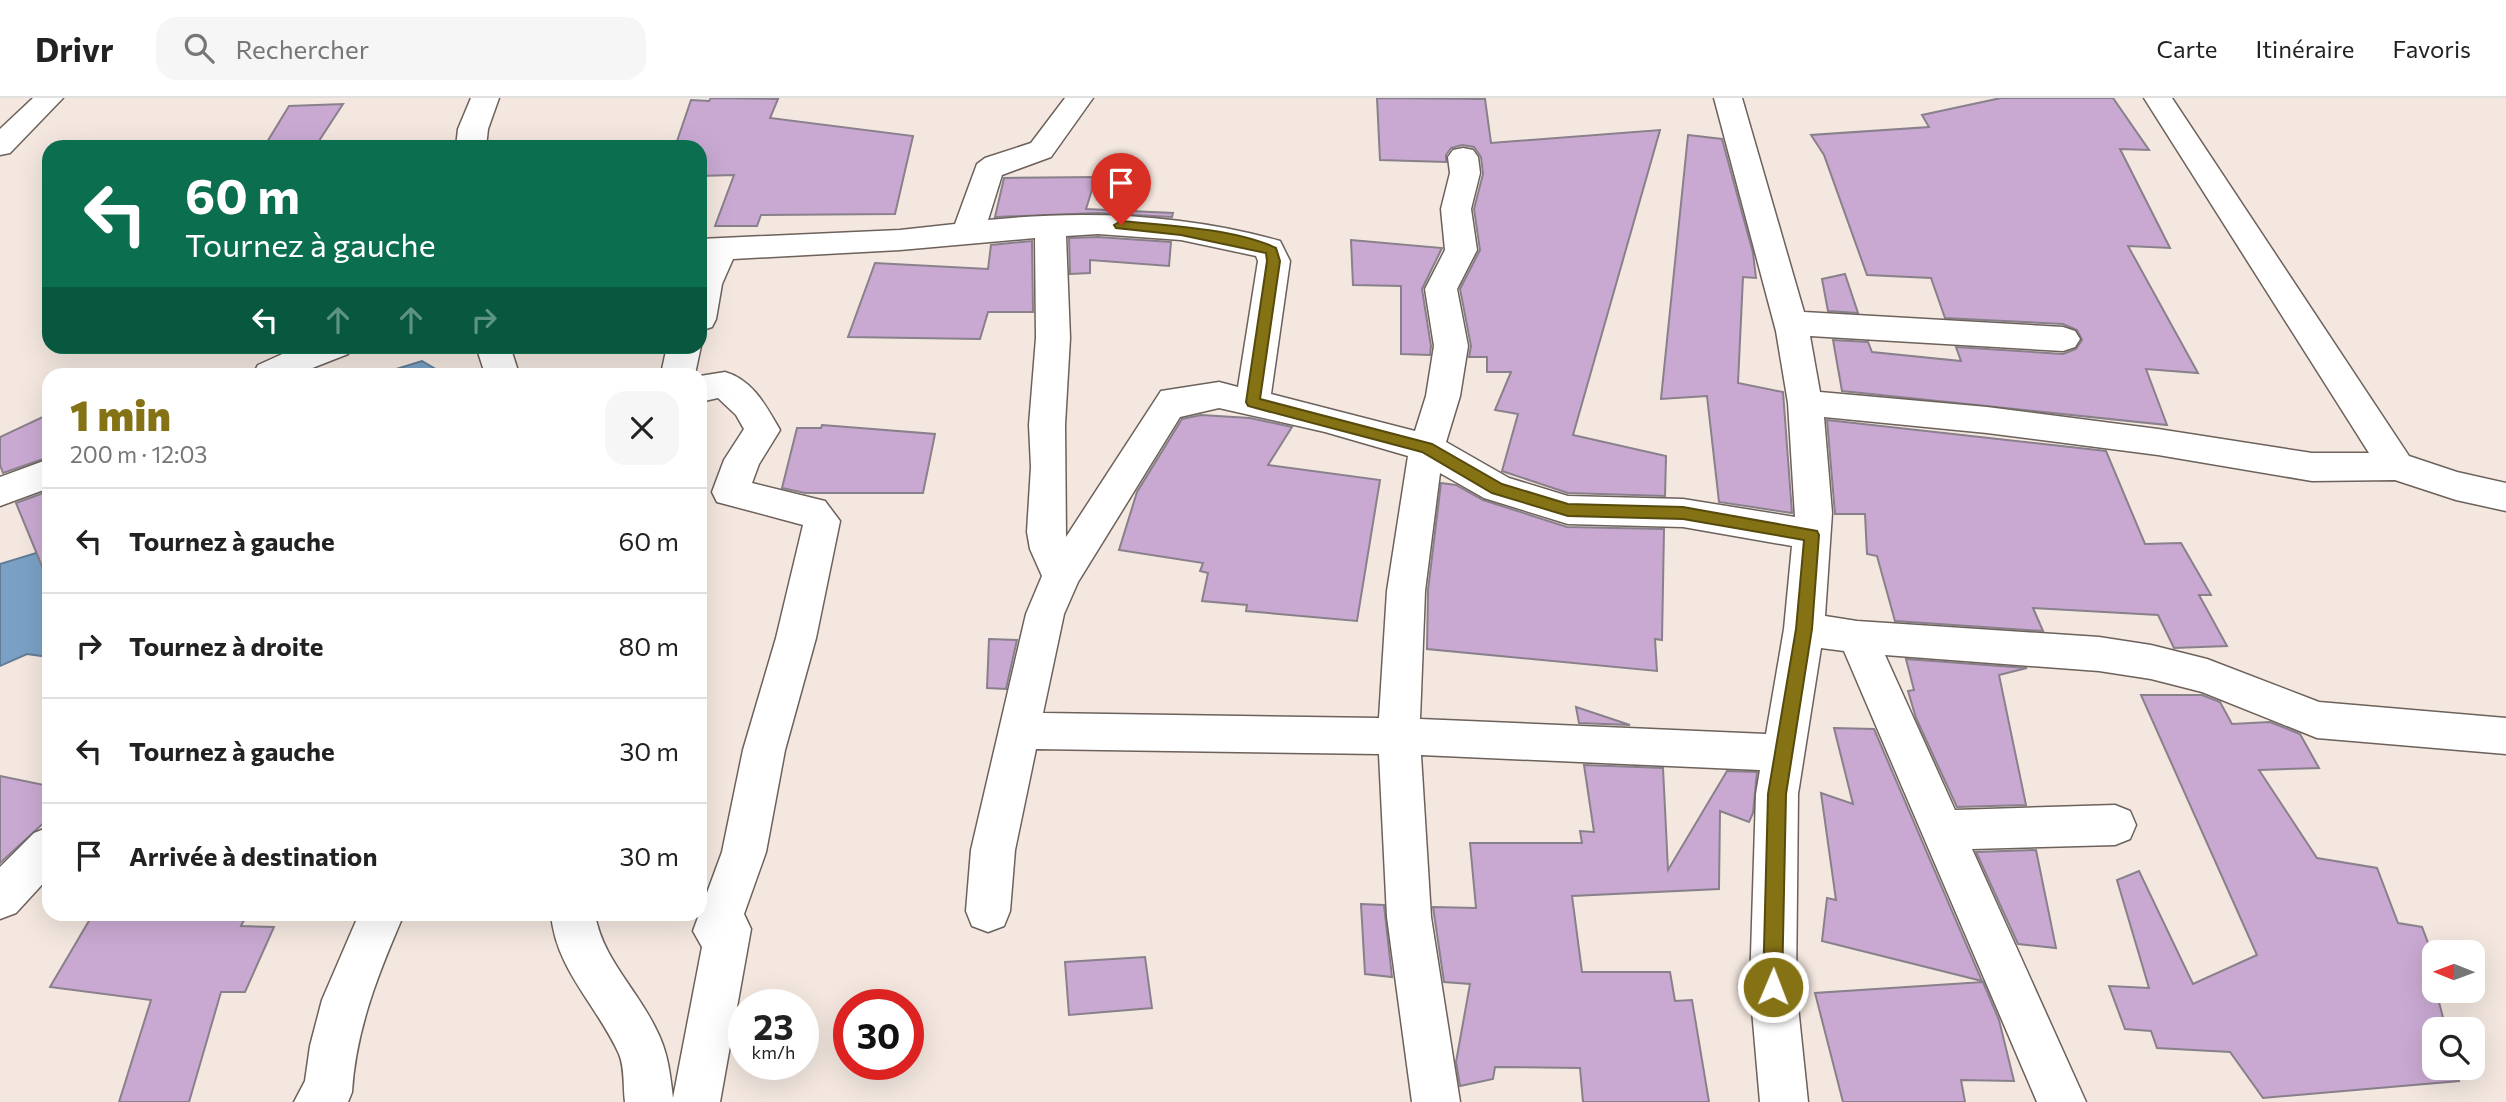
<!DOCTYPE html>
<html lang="fr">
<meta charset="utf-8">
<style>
:root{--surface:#fff;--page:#f6f6f6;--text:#222;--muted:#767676;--line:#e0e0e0;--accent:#847214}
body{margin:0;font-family:Commissioner,sans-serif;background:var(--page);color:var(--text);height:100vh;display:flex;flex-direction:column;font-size:26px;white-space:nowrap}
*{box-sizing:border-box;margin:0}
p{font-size:23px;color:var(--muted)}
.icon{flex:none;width:38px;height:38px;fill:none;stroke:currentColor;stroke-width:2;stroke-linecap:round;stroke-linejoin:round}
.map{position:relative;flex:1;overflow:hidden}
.panel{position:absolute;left:42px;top:270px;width:665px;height:553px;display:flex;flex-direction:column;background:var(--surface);border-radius:21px;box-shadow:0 7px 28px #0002}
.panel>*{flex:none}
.guide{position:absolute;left:42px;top:42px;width:665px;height:214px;border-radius:21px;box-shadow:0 7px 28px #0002;background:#0b6e4f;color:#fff;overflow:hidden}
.needle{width:46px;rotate:271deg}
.tools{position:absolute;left:2422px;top:842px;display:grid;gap:14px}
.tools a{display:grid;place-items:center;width:63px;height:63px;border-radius:14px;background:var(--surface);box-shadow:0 7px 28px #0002;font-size:35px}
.speed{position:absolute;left:728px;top:891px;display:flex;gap:14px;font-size:35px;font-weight:700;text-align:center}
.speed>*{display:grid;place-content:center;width:91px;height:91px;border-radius:50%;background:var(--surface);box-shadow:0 7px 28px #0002;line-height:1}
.speed small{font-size:18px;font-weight:400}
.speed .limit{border:10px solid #d22;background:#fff;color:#111}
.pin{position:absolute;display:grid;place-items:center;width:60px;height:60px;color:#fff;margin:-72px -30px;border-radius:50% 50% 50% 0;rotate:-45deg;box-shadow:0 0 7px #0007}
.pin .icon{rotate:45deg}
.me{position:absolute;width:77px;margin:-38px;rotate:1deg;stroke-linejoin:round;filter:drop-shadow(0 0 5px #0008)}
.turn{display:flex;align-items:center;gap:24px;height:147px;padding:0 28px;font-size:32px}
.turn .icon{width:91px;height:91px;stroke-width:2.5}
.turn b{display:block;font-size:49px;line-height:60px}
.lanes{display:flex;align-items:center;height:66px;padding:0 28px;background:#0003;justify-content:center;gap:35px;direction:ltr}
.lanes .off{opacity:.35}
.round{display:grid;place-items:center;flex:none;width:74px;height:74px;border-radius:21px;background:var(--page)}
.head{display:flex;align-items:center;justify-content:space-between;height:119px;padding:0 28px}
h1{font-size:42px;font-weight:800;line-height:52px;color:var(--accent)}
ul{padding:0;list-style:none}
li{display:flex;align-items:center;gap:21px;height:105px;padding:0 28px;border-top:2px solid var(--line)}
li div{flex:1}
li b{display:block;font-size:26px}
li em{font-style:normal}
header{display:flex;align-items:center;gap:42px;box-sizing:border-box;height:98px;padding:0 35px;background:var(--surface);border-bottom:2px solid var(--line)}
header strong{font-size:33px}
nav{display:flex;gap:38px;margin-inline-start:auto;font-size:24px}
.search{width:490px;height:63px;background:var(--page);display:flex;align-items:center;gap:18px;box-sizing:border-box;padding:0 24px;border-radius:21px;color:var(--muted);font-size:26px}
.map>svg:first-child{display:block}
</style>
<header>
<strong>Drivr</strong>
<div class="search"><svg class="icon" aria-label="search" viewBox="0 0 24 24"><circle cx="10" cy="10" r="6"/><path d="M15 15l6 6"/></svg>Rechercher</div>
<nav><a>Carte</a><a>Itinéraire</a><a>Favoris</a></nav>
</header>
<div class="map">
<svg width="2506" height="1004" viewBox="0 0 2506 1004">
<rect width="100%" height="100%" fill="#f3e7df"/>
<g fill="#7aa1c5" stroke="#627c95" stroke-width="2">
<polygon points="422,263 444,276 380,276"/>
<polygon points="49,451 49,559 27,556 0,568 0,466"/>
</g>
<g fill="#c9a9d2" stroke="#88808a" stroke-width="2">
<polygon points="711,0 778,1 770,20 913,38 895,116 761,117 757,128 715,128 734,77 700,78 700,49 675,49 691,2 709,3"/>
<polygon points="1377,0 1485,1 1491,45 1660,32 1573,337 1666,358 1665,398 1568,395 1502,373 1518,316 1495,312 1511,274 1487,274 1487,259 1469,259 1471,248 1460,191 1480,152 1474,111 1483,76 1481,59 1474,49 1462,47 1451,50 1446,57 1446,64 1380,62"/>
<polygon points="2001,0 2113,0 2149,52 2120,51 2170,150 2128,148 2198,275 2146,271 2167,327 1842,293 1833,242 1868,244 1872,254 1961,263 1956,249 2063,256 2076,251 2082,242 2077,232 2063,226 1945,220 1931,180 1867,177 1824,57 1811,37 1929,29 1922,17"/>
<polygon points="343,6 315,49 264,49 289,8"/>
<polygon points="1688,37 1722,41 1753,155 1756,180 1743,179 1738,285 1783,294 1792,415 1719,404 1707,298 1661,301"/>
<polygon points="1096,79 1086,111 1173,115 1172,119 1098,115 995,119 1004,80"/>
<polygon points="1098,139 1171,144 1169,168 1090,162 1090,175 1070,176 1069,140"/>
<polygon points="1351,142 1442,150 1422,191 1431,248 1430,257 1401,256 1401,188 1353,187"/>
<polygon points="1032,143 1033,214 988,214 980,241 848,239 875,165 988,171 991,147"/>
<polygon points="1845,176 1858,215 1828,213 1822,181"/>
<polygon points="49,316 49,359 3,375 0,367 0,339"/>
<polygon points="1201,317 1250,320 1292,329 1268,367 1380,382 1357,523 1246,513 1247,507 1202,503 1208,475 1200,473 1203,465 1119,452 1137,394 1182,321"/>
<polygon points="1827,322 2106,353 2145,446 2181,445 2211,497 2199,497 2227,548 2174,550 2158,517 2033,510 2043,533 1895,523 1877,458 1867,456 1865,416 1835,416"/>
<polygon points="822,327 935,336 923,395 805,395 782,390 797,330 821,330"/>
<polygon points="1441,385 1456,387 1483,402 1567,429 1664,431 1662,542 1655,541 1657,573 1427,551 1428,492"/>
<polygon points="49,393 49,482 48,483 16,405"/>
<polygon points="989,541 1017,542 1006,591 987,590"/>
<polygon points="1906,561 2027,570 1999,577 2026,707 1957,709 1916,620 1908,593 1914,592"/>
<polygon points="2141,597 2202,597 2220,604 2232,626 2270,624 2300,636 2319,670 2259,672 2317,760 2377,770 2398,825 2422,829 2434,861 2434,892 2446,892 2447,895 2439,904 2446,931 2434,931 2434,970 2455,970 2459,983 2263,1000 2230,954 2157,950 2151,933 2125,931 2109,888 2149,890 2117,782 2139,773 2193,886 2257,857"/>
<polygon points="1576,609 1630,627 1579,625"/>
<polygon points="1834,630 1874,631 1982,883 1822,843 1827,800 1836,802 1821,695 1853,706"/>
<polygon points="1584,667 1663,670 1668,772 1727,673 1757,674 1753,715 1749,724 1720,713 1719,791 1572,798 1582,874 1670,874 1675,903 1692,902 1709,1004 1583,1004 1580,970 1495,969 1493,981 1460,988 1456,964 1470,886 1444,884 1433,809 1476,810 1470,745 1582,745 1580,733 1594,734"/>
<polygon points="0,678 49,688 49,720 0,765"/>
<polygon points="2036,752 2056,850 2018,846 1976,754"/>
<polygon points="1361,806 1384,807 1392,879 1365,876"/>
<polygon points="93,816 247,816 241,828 274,829 245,894 221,894 189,1004 119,1004 151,902 50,889"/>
<polygon points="1145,859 1152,910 1069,917 1065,864"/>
<polygon points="1983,884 1999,922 2014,983 1961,982 1965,1004 1843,1004 1815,895"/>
</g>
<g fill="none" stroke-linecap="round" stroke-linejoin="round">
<defs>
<g id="street">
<polygon points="33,0 63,0 10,55 0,57 0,31"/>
<polygon points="471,0 499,0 488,31 486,49 456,49 458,31"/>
<path d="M1065,0H1093L1051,59L1002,77L988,122C1086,112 1184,116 1280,143L1290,163L1271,296L1415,333L1426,298L1434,248L1425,191L1445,152L1441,111L1450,75L1448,59L1453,52L1463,50L1473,52L1478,59L1480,75L1471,111L1477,152L1457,191L1468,248L1460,298L1446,344L1509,380L1568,398L1683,401L1795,419L1788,305L1776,233L1714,0H1742L1804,214L2063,229L2075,233L2080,241L2075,249L2063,253L1810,238L1820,294L1987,309L2158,331L2312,355H2369L2144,0H2172L2409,358L2457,374L2506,385V413L2456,402L2395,382L2312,383L2158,357L1987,335L1824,319L1832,415L1825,518L1857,523L2099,539L2151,547L2207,561L2319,604L2506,620V656L2317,640L2202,594L2151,581L2099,573L1885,557L1955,712L2115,707L2130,713L2136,727L2130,741L2115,747L1972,751L2086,1004H2037L1844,553L1821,550L1798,696L1796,889L1808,1004H1760L1750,889L1756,696L1760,672L1421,657L1431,819L1460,1004H1412L1387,819L1379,656L1036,651L1015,752L1010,813L1004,828L988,834L972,828L966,813L971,752L1026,516L1042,478L1030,451L1027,434L1031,369L1029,327L1036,240L1035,140L900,152L733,161L722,186L716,221L712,229L700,233V141L900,132L955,126L977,66L985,60L1031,45ZM1098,136L1181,142L1256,158L1258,163L1238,289L1219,284L1161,293L1066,439L1065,327L1070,240L1066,138ZM1219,310L1325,334L1408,358L1387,493L1379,620L1043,615L1064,516L1078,484L1180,319ZM1440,375L1484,400L1568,426L1683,429L1792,448L1784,531L1766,636L1420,621L1425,493Z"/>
<polygon points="700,247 701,248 695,276 661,276 667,248"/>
<polygon points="300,248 352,248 348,256 297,276 253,276 258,267"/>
<polygon points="476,248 510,248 519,276 485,276"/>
<path d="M725,274C753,282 766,308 780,332L759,366L752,385L825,403L840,423L816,540L785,652L766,754L744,816L751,831L720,1004H625C623,989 625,970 619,956C597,907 556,872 551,816H595C602,860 637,891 656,931C668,954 670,975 673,1000L702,849L693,833L722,754L743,652L776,540L803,427L717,404L712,394L724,362L744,331L736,317L718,300L700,304V278Z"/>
<polygon points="49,361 49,390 0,408 0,379"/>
<polygon points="49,729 49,779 16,815 0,821 0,769 34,735"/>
<path d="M359,816H404C379,874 356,930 352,994L348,1004H294L305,983L310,948L322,902Z"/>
</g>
</defs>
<use href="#street" stroke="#6c615b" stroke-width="3"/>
<use href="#street" fill="#fff" fill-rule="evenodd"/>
</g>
<path fill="#847214" stroke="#564a0d" stroke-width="2" d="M1121,123C1165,127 1236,131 1276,150L1280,163L1260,301L1432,346L1502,386L1568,406L1683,409L1817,433L1819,437L1812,531L1786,696L1782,889L1779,896L1773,898L1766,896L1763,889L1768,696L1796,531L1804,442L1683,421L1568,418L1492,395L1422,354L1248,308L1246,304L1267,163L1266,155L1181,137L1116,130L1114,127Z"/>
</svg>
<div class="tools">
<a><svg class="needle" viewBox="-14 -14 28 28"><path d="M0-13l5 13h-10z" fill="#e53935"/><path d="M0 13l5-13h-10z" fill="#767676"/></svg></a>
<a><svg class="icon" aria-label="search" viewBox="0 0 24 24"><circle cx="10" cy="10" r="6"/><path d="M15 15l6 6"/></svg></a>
</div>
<div class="speed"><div>23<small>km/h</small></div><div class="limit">30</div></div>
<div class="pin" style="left:1121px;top:127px;background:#d93025"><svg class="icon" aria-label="arrive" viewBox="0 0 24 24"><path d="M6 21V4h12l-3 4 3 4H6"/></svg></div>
<svg class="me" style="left:1773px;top:889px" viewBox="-20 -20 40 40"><circle r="17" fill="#847214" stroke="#fff" stroke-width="3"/><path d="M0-11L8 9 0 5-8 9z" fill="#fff"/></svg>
<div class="guide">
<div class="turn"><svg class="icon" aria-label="left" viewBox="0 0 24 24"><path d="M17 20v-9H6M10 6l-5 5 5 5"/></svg><div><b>60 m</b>Tournez à gauche</div></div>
<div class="lanes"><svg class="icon" aria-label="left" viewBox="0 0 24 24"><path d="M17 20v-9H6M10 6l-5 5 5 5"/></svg><svg class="icon off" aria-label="ahead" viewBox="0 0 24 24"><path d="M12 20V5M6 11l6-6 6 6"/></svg><svg class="icon off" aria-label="ahead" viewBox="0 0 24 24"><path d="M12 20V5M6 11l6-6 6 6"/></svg><svg class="icon off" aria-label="right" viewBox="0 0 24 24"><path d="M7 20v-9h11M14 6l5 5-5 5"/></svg></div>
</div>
<section class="panel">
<div class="head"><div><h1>1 min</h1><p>200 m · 12:03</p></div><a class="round"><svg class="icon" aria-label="close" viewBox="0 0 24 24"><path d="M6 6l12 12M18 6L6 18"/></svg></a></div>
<ul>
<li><svg class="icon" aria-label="left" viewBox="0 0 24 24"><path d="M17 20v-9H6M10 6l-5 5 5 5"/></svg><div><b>Tournez à gauche</b></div><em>60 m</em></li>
<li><svg class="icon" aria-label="right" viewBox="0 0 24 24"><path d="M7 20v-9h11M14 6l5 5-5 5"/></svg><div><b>Tournez à droite</b></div><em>80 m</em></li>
<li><svg class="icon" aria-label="left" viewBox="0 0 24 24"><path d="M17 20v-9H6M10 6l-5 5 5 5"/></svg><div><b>Tournez à gauche</b></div><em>30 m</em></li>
<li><svg class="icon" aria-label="arrive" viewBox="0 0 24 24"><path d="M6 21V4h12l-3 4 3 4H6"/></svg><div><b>Arrivée à destination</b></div><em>30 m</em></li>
</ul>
</section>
</div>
